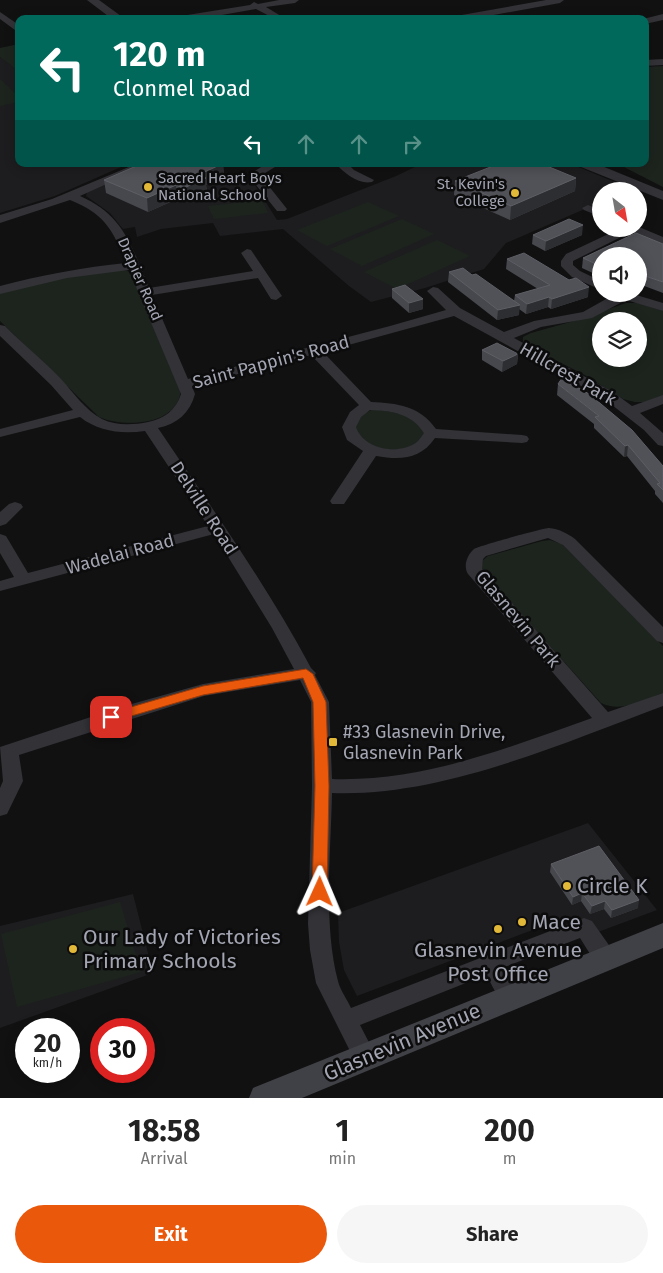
<!DOCTYPE html>
<style>
:root{--surface:#fff;--page:#f6f6f6;--text:#222;--muted:#767676;--accent:#ea580c}
body{margin:0;font-family:"Fira Sans",sans-serif;background:var(--page);color:var(--text);height:100vh;display:flex;flex-direction:column;font-size:19px;white-space:nowrap}
*{box-sizing:border-box;margin:0}
p{font-size:16px;color:var(--muted)}
.icon{flex:none;width:28px;height:28px;fill:none;stroke:currentColor;stroke-width:2;stroke-linecap:round;stroke-linejoin:round}
.map{position:relative;height:1098px;overflow:hidden}
.panel{display:flex;flex-direction:column;background:var(--surface);flex:1}
.panel>*{flex:none}
.banner{position:absolute;left:15px;top:15px;width:634px;height:152px;border-radius:10px;box-shadow:0 2px 12px #0003;background:#00695c;color:#fff;overflow:hidden}
.needle{width:32px;rotate:149deg}
.controls{position:absolute;left:592px;top:182px;display:grid;gap:10px}
.controls a{display:grid;place-items:center;width:55px;height:55px;border-radius:50%;background:var(--surface);box-shadow:0 2px 12px #0003;font-size:25px}
.speed{position:absolute;left:15px;top:1018px;display:flex;gap:10px;font-size:25px;font-weight:700;text-align:center}
.speed>*{display:grid;place-content:center;width:65px;height:65px;border-radius:50%;background:var(--surface);box-shadow:0 2px 12px #0003;line-height:1}
.speed small{font-size:12px;font-weight:400}
.speed .limit{border:8px solid #d22;background:#fff;color:#111}
.pin{position:absolute;display:grid;place-items:center;width:42px;height:42px;color:#fff;margin:-21px;border-radius:10px;box-shadow:0 2px 8px #0006}
.me{position:absolute;width:55px;margin:-28px;rotate:1deg;stroke-linejoin:round;filter:drop-shadow(0 0 4px #0008)}
.turn{display:flex;align-items:center;gap:18px;height:105px;padding:0 15px;font-size:22px}
.turn .icon{width:65px;height:65px;stroke-width:2.5}
.turn b{display:block;font-size:35px;line-height:42px}
.lanes{display:flex;align-items:center;height:48px;padding:0 15px;background:#0003;justify-content:center;gap:25px;direction:ltr}
.lanes .off{opacity:.35}
.eta{display:flex;justify-content:space-evenly;align-items:center;height:85px;text-align:center}
.eta b{font-size:30px;font-weight:700;line-height:35px}
.primary-button{display:flex;gap:10px;margin-top:auto;padding:10px 15px}
.primary-button a{flex:1;height:58px;border-radius:30px;background:var(--accent);color:#fff;font-size:20px;font-weight:700;line-height:58px;text-align:center}
.primary-button a+a{background:var(--page);color:var(--text)}
.map>svg:first-child{display:block}
</style>
<div class="map">
<svg width="663" height="1098" viewBox="0 0 663 1098">
<rect width="100%" height="100%" fill="#111112"/>
<g fill="#1d1d1f">
<polygon points="0,57 19,71 19,164 128,164 55,196 0,213"/>
<polygon points="154,164 200,164 255,185 277,220 287,219 396,176 421,164 571,164 632,189 627,191 601,191 601,202 506,243 484,269 425,288 371,302 349,286 283,229 220,236 213,223 161,229 137,237 135,227 123,229 110,213 86,196 87,192"/>
<polygon points="588,823 657,910 582,938 567,917 357,996 344,970 339,942 338,913"/>
<polygon points="133,894 153,973 0,1028 0,926"/>
</g>
<g fill="#1d241e" fill-rule="evenodd">
<polygon points="19,44 19,71 18,71 0,57 0,48"/>
<polygon points="663,66 663,187 618,164 645,164 645,67"/>
<polygon points="0,79 19,97 19,102 0,106"/>
<polygon points="262,200 268,213 214,219 208,206"/>
<polygon points="368,202 399,216 327,246 297,230"/>
<polygon points="402,219 434,234 362,266 330,249"/>
<polygon points="437,240 470,256 397,289 364,272"/>
<path d="M124,270L131,272L181,388C180,426 124,428 99,417L0,321V291L40,280Z"/>
<path d="M626,303H638L663,311V397L648,402H635L623,399L585,375L523,344V337L531,333L581,319ZM601,321H639V359H601Z"/>
<path d="M373,409L410,415L426,432C416,456 385,450 366,446L354,428L360,416Z"/>
<path d="M550,540L562,544L663,646V693C643,700 622,713 601,703L481,569L483,560L488,556L542,541Z"/>
<polygon points="120,902 141,972 17,1007 1,934"/>
</g>
<g fill="none" stroke-linecap="round" stroke-linejoin="round">
<g fill="#323237" fill-rule="evenodd">
<polygon points="279,0 299,0 295,3 266,7 286,19 275,19 256,9 199,19 177,19 181,16 250,5 254,2 258,4"/>
<polygon points="546,0 564,0 560,3 472,19 452,19 456,16"/>
<polygon points="0,12 19,25 19,33 0,19"/>
<polygon points="663,14 663,20 645,24 645,19 643,19"/>
<polygon points="663,59 663,65 645,66 645,60"/>
<path d="M136,164H151L80,196C124,215 132,247 149,288L253,271L241,253L247,249L251,250L282,296L276,300L271,299L258,278L152,295L188,379L390,326L446,310L427,291L433,287L438,288L460,308L504,332L534,321L583,312L615,294H633L663,303V311L626,300L592,318L541,327L514,338L613,392L632,406L663,395V404L640,413L663,433V446L658,445L644,430L603,398L454,316L323,352L371,402C397,403 420,406 436,429L522,435L527,436L529,439L527,442L522,443L435,438C420,460 400,460 376,456L344,504H332L330,501L363,451L347,440L342,427L350,412L359,405L311,355L192,386L195,394C190,413 177,424 158,428C211,507 266,584 311,668L316,673L315,675L329,702L332,779C423,782 507,748 592,718L468,574C463,566 467,555 474,549C478,546 544,528 549,528C559,529 567,533 575,539L663,627V643L657,641L563,545L548,538L486,556L483,559L482,569L608,712L663,693V706C560,744 443,797 332,793C331,851 323,925 338,981C340,990 347,999 351,1008L584,918L592,921L618,958L615,964C596,971 589,951 580,938L505,967L522,996L519,1003C500,1009 495,989 486,975L360,1025L377,1058L373,1065L365,1068L357,1065L316,983L310,950L308,924L312,786L311,702L300,680L204,696L19,755L23,781L7,814L0,816V788L3,781L0,747L121,707L203,684L294,669L272,628L214,534L0,591V581L14,577L0,553V534L6,536L28,573L208,526L145,431C122,434 99,432 80,417L0,437V429L73,410L51,385L0,336V325L5,326C23,344 43,360 61,379C74,393 85,410 102,419C116,426 133,425 148,422C164,419 176,410 181,394L129,270L67,278L0,294V286C42,275 84,267 126,263C113,230 105,214 70,200L0,223V215L52,199ZM370,410C392,411 411,413 424,433C422,436 419,440 417,442C398,456 363,449 356,427L361,417Z"/>
<polygon points="266,164 280,164 265,173 268,185 287,209 285,211 277,211 256,185 253,172"/>
<path d="M336,164H348L354,170L374,180L372,182C359,185 344,173 336,164Z"/>
<polygon points="588,205 601,210 601,217 584,210 582,208"/>
<polygon points="639,227 663,237 663,245 631,232 573,261 573,265 580,271 601,281 601,290 572,277 561,266 561,261 566,254 619,229 639,229"/>
<polygon points="15,502 21,504 23,507 6,524 0,526 0,512 9,504"/>
</g>
<g fill="#323237" fill-rule="evenodd">
<polygon points="87,0 99,0 125,19 112,19"/>
<polygon points="579,164 597,164 663,191 663,200 581,167"/>
</g>
<polygon fill="#404146" fill-rule="evenodd" points="663,923 663,948 302,1098 249,1098 253,1088"/>
</g>
<g fill="#47484d">
<polygon points="141,164 223,164 224,177 206,185 207,192 185,202 177,199 148,212 106,193 104,180"/>
<polygon points="576,178 575,191 510,220 454,195 455,181"/>
<polygon points="533,235 582,235 545,251 532,244"/>
<polygon points="663,244 663,293 639,284 639,256 601,256 597,275 582,268 583,258"/>
<polygon points="507,259 588,297 551,309 548,307 526,314 519,309 519,315 497,320 448,282 449,272 472,275 514,301 515,295 538,289 506,269"/>
<polygon points="392,289 423,309 409,313 392,298"/>
<polygon points="482,350 518,354 517,364 502,372 482,360"/>
<polygon points="558,384 663,466 663,503 655,494 655,491 627,456 624,457 594,428 594,424 557,395"/>
<polygon points="551,864 638,908 611,918 604,909 590,914 581,901 572,905 550,872"/>
</g>
<g fill="#2d2e31">
<polygon points="222,164 223,164 224,177 206,185 207,192 185,202 184,188 198,175"/>
<polygon points="576,178 575,191 510,220 511,206"/>
<polygon points="176,185 177,199 148,212 147,198"/>
<polygon points="583,225 582,235 545,251 546,241"/>
<polygon points="601,264 601,273 597,275 598,265"/>
<polygon points="589,287 588,297 551,309 552,299"/>
<polygon points="549,297 548,307 526,314 527,304"/>
<polygon points="423,299 423,309 409,313 409,303"/>
<polygon points="520,305 519,315 497,320 498,310"/>
<polygon points="518,354 517,364 502,372 503,361"/>
<polygon points="628,445 627,456 624,457 625,446"/>
<polygon points="582,893 581,901 572,905 573,897"/>
<polygon points="639,900 638,908 611,918 612,910"/>
<polygon points="605,901 604,909 590,914 592,906"/>
</g>
<g fill="#515258" stroke="#5e5f66">
<polygon points="141,164 222,164 198,175 206,178 184,188 176,185 147,198 104,180"/>
<polygon points="498,164 542,164 576,178 511,206 455,181"/>
<polygon points="569,219 583,225 546,241 533,235"/>
<polygon points="636,233 663,244 663,282 639,274 639,256 601,256 601,264 598,265 583,258"/>
<polygon points="524,253 569,280 576,278 589,287 552,299 549,297 527,304 515,295 550,285 507,259"/>
<polygon points="463,268 472,275 476,274 520,305 498,310 449,272"/>
<polygon points="405,285 423,299 409,303 392,289"/>
<polygon points="497,343 518,354 503,361 482,350"/>
<polygon points="562,378 589,394 632,430 663,466 663,490 657,484 660,483 628,445 625,446 595,417 599,416 558,384"/>
<polygon points="599,846 639,900 612,910 605,901 592,906 582,893 573,897 551,864"/>
</g>
<polygon fill="#ea580c" stroke="#983908" points="306,669 313,674 326,702 329,786 327,892 325,896 320,898 315,896 312,892 315,786 313,702 303,678 203,695 111,722 107,720 105,717 107,714 203,686"/>
<g fill="#e2b839" stroke="#0c0c0d" stroke-width="2">
<circle cx="148" cy="187" r="5"/>
<circle cx="515" cy="193" r="5"/>
<rect x="328" y="737" width="10" height="10" rx="2.5"/>
<circle cx="567" cy="886" r="5"/>
<circle cx="522" cy="922" r="5"/>
<circle cx="498" cy="929" r="5"/>
<circle cx="73" cy="949" r="5"/>
</g>
<g text-anchor="middle" stroke-width="5" stroke-linejoin="round" paint-order="stroke">
<g font-size="15" fill="#a3a6b2" stroke="#0c0c0d" text-anchor="start">
<text x="158" y="183">Sacred Heart Boys<tspan x="158" dy="17">National School</tspan></text>
<text x="505" y="189" text-anchor="end">St. Kevin's<tspan x="505" dy="17">College</tspan></text>
</g>
<g font-size="15" fill="#a3a6b2" stroke="#0c0c0d">
<text transform="translate(140 279) rotate(66)" y="5">Drapier Road</text>
</g>
<g font-size="18" fill="#a3a6b2" stroke="#0c0c0d">
<text transform="translate(271 362) rotate(-15)" y="6">Saint Pappin's Road</text>
<text transform="translate(568 374) rotate(30)" y="6">Hillcrest Park</text>
<text transform="translate(204 508) rotate(57)" y="6">Delville Road</text>
<text transform="translate(120 554) rotate(-15)" y="6">Wadelai Road</text>
<text transform="translate(518 619) rotate(50)" y="6">Glasnevin Park</text>
</g>
<g font-size="18" fill="#a3a6b2" stroke="#0c0c0d" text-anchor="start">
<text x="343" y="738">#33 Glasnevin Drive,<tspan x="343" dy="21">Glasnevin Park</tspan></text>
</g>
<g font-size="21" fill="#a3a6b2" stroke="#0c0c0d" text-anchor="start">
<text x="577" y="893">Circle K</text>
<text x="532" y="929">Mace</text>
<text x="83" y="944">Our Lady of Victories<tspan x="83" dy="24">Primary Schools</tspan></text>
<text x="498" y="957" text-anchor="middle">Glasnevin Avenue<tspan x="498" dy="24">Post Office</tspan></text>
</g>
<g font-size="21" fill="#a3a6b2" stroke="#0c0c0d">
<text transform="translate(402 1042) rotate(-23)" y="7">Glasnevin Avenue</text>
</g>
</g>
</svg>
<div class="controls">
<a><svg class="needle" viewBox="-14 -14 28 28"><path d="M0-13l5 13h-10z" fill="#e53935"/><path d="M0 13l5-13h-10z" fill="#767676"/></svg></a>
<a><svg class="icon" aria-label="sound" viewBox="0 0 24 24"><path d="M4 9h4l5-4v14l-5-4H4zM17 9q2 3 0 6"/></svg></a>
<a><svg class="icon" aria-label="layers" viewBox="0 0 24 24"><path d="M12 4l9 5-9 5-9-5zM3 14l9 5 9-5"/></svg></a>
</div>
<div class="speed"><div>20<small>km/h</small></div><div class="limit">30</div></div>
<div class="pin" style="left:111px;top:717px;background:#d93025"><svg class="icon" aria-label="arrive" viewBox="0 0 24 24"><path d="M6 21V4h12l-3 4 3 4H6"/></svg></div>
<svg class="me" style="left:320px;top:892px" viewBox="-20 -20 40 40"><path d="M0-17L14 15 0 8-14 15z" fill="#ea580c" stroke="#fff" stroke-width="4"/></svg>
<div class="banner">
<div class="turn"><svg class="icon" aria-label="left" viewBox="0 0 24 24"><path d="M17 20v-9H6M10 6l-5 5 5 5"/></svg><div><b>120 m</b>Clonmel Road</div></div>
<div class="lanes"><svg class="icon" aria-label="left" viewBox="0 0 24 24"><path d="M17 20v-9H6M10 6l-5 5 5 5"/></svg><svg class="icon off" aria-label="ahead" viewBox="0 0 24 24"><path d="M12 20V5M6 11l6-6 6 6"/></svg><svg class="icon off" aria-label="ahead" viewBox="0 0 24 24"><path d="M12 20V5M6 11l6-6 6 6"/></svg><svg class="icon off" aria-label="right" viewBox="0 0 24 24"><path d="M7 20v-9h11M14 6l5 5-5 5"/></svg></div>
</div>
</div>
<section class="panel">
<div class="eta">
<div><b>18:58</b><p>Arrival</p></div>
<div><b>1</b><p>min</p></div>
<div><b>200</b><p>m</p></div>
</div>
<div class="primary-button"><a>Exit</a><a>Share</a></div>
</section>
